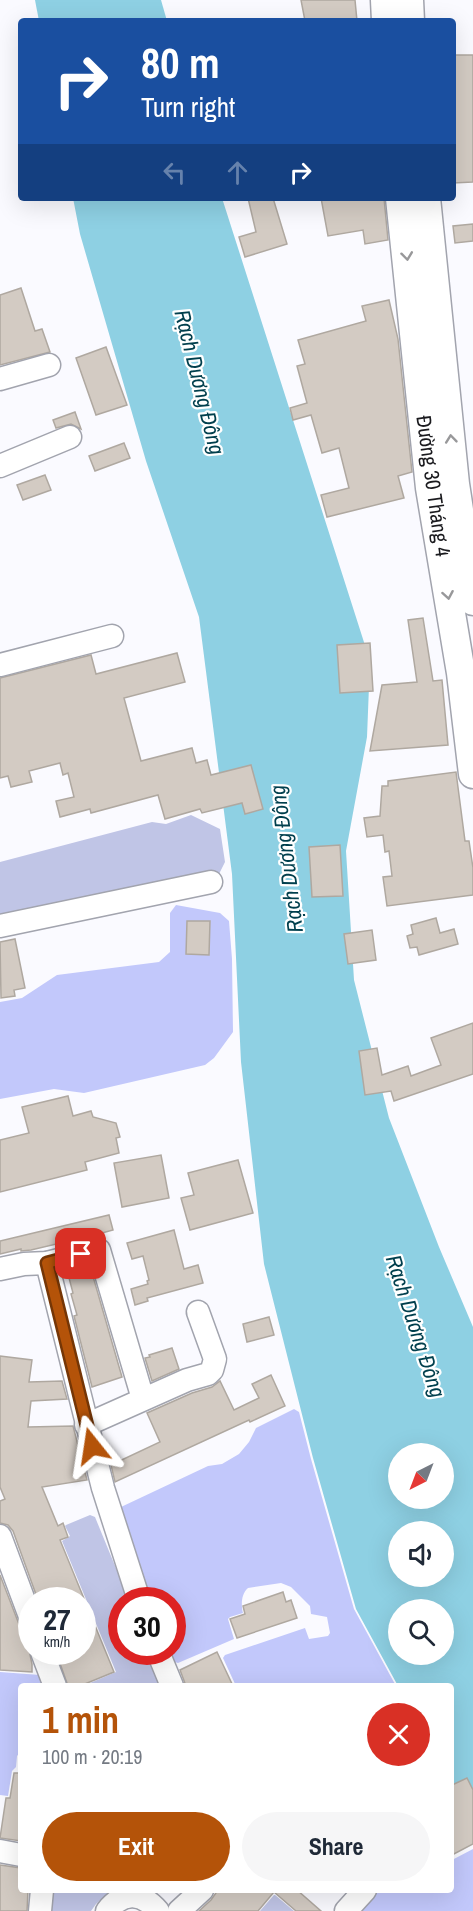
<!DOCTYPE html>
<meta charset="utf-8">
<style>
:root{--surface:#fff;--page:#f6f6f7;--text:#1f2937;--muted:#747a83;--accent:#b45309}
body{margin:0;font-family:"Archivo Narrow",sans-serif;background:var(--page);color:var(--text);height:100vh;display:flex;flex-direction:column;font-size:22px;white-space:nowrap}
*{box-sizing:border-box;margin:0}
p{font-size:20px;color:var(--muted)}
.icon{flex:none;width:33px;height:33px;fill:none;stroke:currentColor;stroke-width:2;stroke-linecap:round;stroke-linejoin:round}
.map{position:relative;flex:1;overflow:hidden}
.sheet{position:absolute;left:18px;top:1683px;width:436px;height:210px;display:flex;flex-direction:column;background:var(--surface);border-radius:6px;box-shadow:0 6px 24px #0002}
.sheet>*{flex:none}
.banner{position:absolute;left:18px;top:18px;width:438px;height:183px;border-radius:6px;box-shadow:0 6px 24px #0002;background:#1a4fa0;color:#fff;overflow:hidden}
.needle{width:39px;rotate:222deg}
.tools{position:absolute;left:388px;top:1443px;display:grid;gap:12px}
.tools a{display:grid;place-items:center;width:66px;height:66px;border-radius:50%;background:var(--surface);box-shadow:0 6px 24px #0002;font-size:30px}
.speed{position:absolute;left:18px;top:1587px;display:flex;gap:12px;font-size:30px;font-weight:700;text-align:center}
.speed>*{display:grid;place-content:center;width:78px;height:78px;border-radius:50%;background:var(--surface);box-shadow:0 6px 24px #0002;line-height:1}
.speed small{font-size:15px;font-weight:400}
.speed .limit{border:9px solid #d22;background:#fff;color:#111}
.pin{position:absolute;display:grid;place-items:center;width:51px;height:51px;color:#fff;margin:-26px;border-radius:12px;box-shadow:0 3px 9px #0006}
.me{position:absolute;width:66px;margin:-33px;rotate:345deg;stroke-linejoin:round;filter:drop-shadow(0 0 4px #0008)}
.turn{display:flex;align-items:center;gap:21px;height:126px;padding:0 24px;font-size:27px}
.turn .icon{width:78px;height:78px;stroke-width:2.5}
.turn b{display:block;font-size:42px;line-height:51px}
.lanes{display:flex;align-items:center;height:57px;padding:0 24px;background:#0003;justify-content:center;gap:30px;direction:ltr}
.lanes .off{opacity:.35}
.round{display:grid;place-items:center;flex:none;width:63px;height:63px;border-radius:32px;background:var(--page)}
.head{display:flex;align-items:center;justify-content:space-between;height:102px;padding:0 24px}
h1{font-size:36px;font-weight:800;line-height:45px;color:var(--accent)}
.button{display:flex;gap:12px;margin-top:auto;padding:12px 24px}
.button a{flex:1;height:69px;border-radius:36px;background:var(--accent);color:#fff;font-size:24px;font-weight:800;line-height:69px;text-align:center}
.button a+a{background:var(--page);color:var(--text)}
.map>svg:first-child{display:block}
</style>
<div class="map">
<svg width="473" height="1911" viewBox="0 0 473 1911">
<rect width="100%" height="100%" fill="#fafaff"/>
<g fill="#c0c5e6">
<polygon points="191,815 220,829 225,862 219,874 0,922 0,862 152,822 166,824"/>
<polygon points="90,1515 95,1517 129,1600 122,1600 122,1652 150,1652 164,1686 83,1686 116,1672 62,1541 70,1536 65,1526 66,1525"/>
<polygon points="49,1890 111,1890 96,1904 91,1911 49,1911"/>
<polygon points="274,1895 275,1895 294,1911 260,1911"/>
</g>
<g fill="#c2c8fb">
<polygon points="176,905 220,913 229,921 232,959 233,1032 214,1058 205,1065 84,1093 54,1089 0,1099 0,1002 22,998 57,975 159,962 170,952 170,913"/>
<path d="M294,1409L299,1412L311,1459L354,1609L396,1686H304L300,1684L295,1686H236L223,1658L225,1655L305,1628L309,1639L328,1636L330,1633L327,1617L311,1614L310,1606L291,1587L281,1583L248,1588C241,1594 241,1605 243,1613L230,1617L228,1619L234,1639L178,1663L168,1660L165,1652H172V1600H144L118,1519L121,1507L208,1466L222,1464L239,1454L249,1442L256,1428Z"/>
<polygon points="0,1672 40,1675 45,1686 21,1686 21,1751 17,1756 16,1767 12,1771 8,1796 0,1795"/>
<polygon points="473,1849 473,1911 356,1911 375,1890 452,1890 452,1860"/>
</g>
<g fill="#8ed0e3" fill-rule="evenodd">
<polygon points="35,0 161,0 167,21 39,21"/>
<path d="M73,198H222L370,661L367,737L346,851L354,980L389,1118L439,1247L473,1327V1828L452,1786V1686H398L356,1609L313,1458L264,1264L241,1062L232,874L199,617L146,461L80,234ZM399,1454H444V1498H399ZM399,1532H444V1576H399ZM399,1610H444V1654H399Z"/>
</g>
<g fill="#d3cbc3" stroke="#afa8a0" stroke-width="1.5">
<polygon points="301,0 355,0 357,21 305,21"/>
<polygon points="453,55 473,55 473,182 453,183"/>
<polygon points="248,198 273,198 287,244 245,257 239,237 256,232"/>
<polygon points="321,198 384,198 388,240 365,244 363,230 328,236"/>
<polygon points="473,224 473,241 455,243 453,226"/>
<polygon points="21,288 35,331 42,329 50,352 0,365 0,295"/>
<polygon points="389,300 398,339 412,472 398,476 404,498 327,517 321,495 349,488 339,448 322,453 311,415 293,420 290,408 307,403 297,366 305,364 298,340 366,321 362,306"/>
<polygon points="106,347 127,405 96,415 76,358"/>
<polygon points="75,412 81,429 71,424 56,428 53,420"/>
<polygon points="124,443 130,458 95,471 89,456"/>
<polygon points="45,475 51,490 23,500 17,485"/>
<polygon points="423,618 433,681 442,680 448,745 370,751 382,685 417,682 408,620"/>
<polygon points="370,643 373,691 340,693 337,645"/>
<polygon points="177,653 185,682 124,698 141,761 192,748 196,763 207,760 211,775 251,765 263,809 245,814 242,803 202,813 200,809 165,819 158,795 91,813 90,809 60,817 56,801 74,797 68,773 63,775 60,763 29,771 32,782 11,787 8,776 0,778 0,678 91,655 96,674"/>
<polygon points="456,772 465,841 469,841 473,868 473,895 387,906 383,877 392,876 389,851 385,852 383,835 367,837 364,818 380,816 382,786 388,786 388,781"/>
<polygon points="340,845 343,896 312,897 309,847"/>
<polygon points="436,918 440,933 454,929 458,944 419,955 417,947 410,948 407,936 413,934 411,925"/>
<polygon points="187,921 210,921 209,955 186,954"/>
<polygon points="372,930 376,960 348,964 344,934"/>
<polygon points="15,939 25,988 14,990 15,996 1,998 0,942"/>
<polygon points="473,1023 473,1074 394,1101 391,1091 365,1095 359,1051 377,1048 382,1075 408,1066 411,1076 441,1065 431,1038"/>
<polygon points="68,1096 73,1116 91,1111 93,1117 116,1123 120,1137 116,1138 119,1153 85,1162 87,1170 0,1192 0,1140 29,1133 22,1107"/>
<polygon points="161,1155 169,1198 122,1207 114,1163"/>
<polygon points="238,1160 253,1213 190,1230 181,1198 194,1195 188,1173"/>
<polygon points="109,1215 113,1230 91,1236 91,1238 74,1242 73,1240 31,1250 21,1251 21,1249 0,1254 0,1241"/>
<polygon points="174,1230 184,1269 198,1265 203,1283 147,1298 148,1301 135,1305 131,1289 148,1284 147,1281 149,1280 143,1256 132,1259 127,1243"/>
<polygon points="90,1266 122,1377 92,1387 74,1316 77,1315 71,1294 73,1293 68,1274"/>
<polygon points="269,1317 274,1335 247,1342 243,1324"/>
<polygon points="172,1348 179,1369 152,1381 145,1358 150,1357 149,1355"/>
<polygon points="0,1356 32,1360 29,1382 62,1381 67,1399 31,1401 28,1427 73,1426 87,1480 42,1487 58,1526 63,1523 68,1537 60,1540 114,1672 80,1686 68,1686 56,1652 82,1652 82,1600 38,1600 13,1531 8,1525 0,1523 0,1501 5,1499 0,1487"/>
<polygon points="271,1375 285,1406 250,1422 249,1420 115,1482 111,1465 160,1442 147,1413 192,1393 212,1387 220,1381 234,1410 259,1398 252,1384"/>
<polygon points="0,1575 20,1627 24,1633 32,1635 32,1644 29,1650 32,1664 32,1672 0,1670"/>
<polygon points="283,1592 286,1602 291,1600 297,1618 237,1638 230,1619 245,1614 243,1606"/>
<polygon points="217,1652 233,1686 186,1686 180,1670"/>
<polygon points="14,1773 21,1773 21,1841 0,1838 6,1798 10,1798"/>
<polygon points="467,1778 473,1790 473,1844 452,1855 452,1785"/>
<polygon points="0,1865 21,1868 21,1890 28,1890 27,1911 0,1911"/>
<polygon points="218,1890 297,1890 321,1911 296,1911 274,1892 258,1911 199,1911 211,1900"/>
</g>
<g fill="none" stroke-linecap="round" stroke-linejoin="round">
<defs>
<g id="minor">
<polyline points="0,379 49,365"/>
<polyline points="0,466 70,437"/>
<polyline points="0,665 112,636"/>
<polyline points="0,926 211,882"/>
<polyline points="47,1263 103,1488 139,1600"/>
<polyline points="0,1269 24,1264 47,1263 99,1250 143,1399"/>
<polyline points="86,1425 187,1380 208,1374 212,1370 215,1359 198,1312"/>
<polyline points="0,1536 32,1622"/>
<polyline points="42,1652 55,1686"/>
<polyline points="158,1652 172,1686"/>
<polyline points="0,1851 21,1855"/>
<polyline points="40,1911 42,1890"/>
<path d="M107,1911C123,1891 142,1892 158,1911"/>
<polyline points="179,1911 202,1890"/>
<polyline points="346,1911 365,1890"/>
</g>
<g id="major">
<polyline points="385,0 386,21"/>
<polyline points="409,0 410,21"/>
<polyline points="400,198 430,488 461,673 473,774"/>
<polyline points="426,198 455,484 473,601"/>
</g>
</defs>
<use href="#minor" stroke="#a2a4ae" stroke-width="25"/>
<use href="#major" stroke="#a2a4ae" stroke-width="31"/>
<use href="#minor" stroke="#fff" stroke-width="22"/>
<use href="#major" stroke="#fff" stroke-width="28"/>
</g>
<defs><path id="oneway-chevron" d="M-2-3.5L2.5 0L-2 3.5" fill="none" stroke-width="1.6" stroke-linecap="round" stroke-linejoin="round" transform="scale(1.5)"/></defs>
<g stroke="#98989a">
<use href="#oneway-chevron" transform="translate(407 256) rotate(83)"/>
<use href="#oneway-chevron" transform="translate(451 439) rotate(-96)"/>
<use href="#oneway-chevron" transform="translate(448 595) rotate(80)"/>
</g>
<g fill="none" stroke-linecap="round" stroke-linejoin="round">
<defs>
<polyline id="route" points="81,1254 47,1263 92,1446"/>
</defs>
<use href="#route" stroke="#753606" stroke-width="15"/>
<use href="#route" stroke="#b45309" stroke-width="10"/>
</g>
<g text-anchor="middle" stroke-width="4.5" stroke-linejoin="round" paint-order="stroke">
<g font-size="21" fill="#1a1a1e" stroke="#fff">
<text transform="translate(433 486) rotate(82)" y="7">Đường 30 Tháng 4</text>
</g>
<g font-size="22" font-style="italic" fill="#003f4d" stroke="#fff">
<text transform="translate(200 382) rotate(76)" y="8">Rạch Dương Đông</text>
<text transform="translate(286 859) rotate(-97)" y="8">Rạch Dương Đông</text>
<text transform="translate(416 1326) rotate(72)" y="8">Rạch Dương Đông</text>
</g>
</g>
</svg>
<div class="tools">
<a><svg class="needle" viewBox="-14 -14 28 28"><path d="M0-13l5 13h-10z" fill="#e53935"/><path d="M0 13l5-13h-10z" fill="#747a83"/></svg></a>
<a><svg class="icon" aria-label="sound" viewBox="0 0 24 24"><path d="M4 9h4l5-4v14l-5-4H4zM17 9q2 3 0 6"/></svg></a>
<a><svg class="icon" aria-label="search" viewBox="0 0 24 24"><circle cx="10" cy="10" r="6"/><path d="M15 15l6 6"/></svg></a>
</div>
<div class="speed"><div>27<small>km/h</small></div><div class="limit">30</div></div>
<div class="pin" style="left:81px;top:1254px;background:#d93025"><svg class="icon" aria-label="arrive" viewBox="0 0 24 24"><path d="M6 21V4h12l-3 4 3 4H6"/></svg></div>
<svg class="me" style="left:92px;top:1446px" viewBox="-20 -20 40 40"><path d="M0-17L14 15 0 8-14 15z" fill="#b45309" stroke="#fff" stroke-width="4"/></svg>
<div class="banner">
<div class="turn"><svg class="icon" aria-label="right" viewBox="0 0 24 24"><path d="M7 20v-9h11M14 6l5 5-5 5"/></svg><div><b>80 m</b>Turn right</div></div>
<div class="lanes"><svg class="icon off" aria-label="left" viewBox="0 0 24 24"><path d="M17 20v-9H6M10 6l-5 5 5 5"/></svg><svg class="icon off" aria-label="ahead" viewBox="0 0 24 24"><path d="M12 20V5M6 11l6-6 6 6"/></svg><svg class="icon" aria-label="right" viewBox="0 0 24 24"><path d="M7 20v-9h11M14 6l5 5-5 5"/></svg></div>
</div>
<section class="sheet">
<div class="head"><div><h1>1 min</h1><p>100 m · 20:19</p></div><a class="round" style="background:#d93025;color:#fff"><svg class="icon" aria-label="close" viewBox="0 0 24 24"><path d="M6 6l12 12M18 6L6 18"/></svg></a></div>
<div class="button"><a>Exit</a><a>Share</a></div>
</section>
</div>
